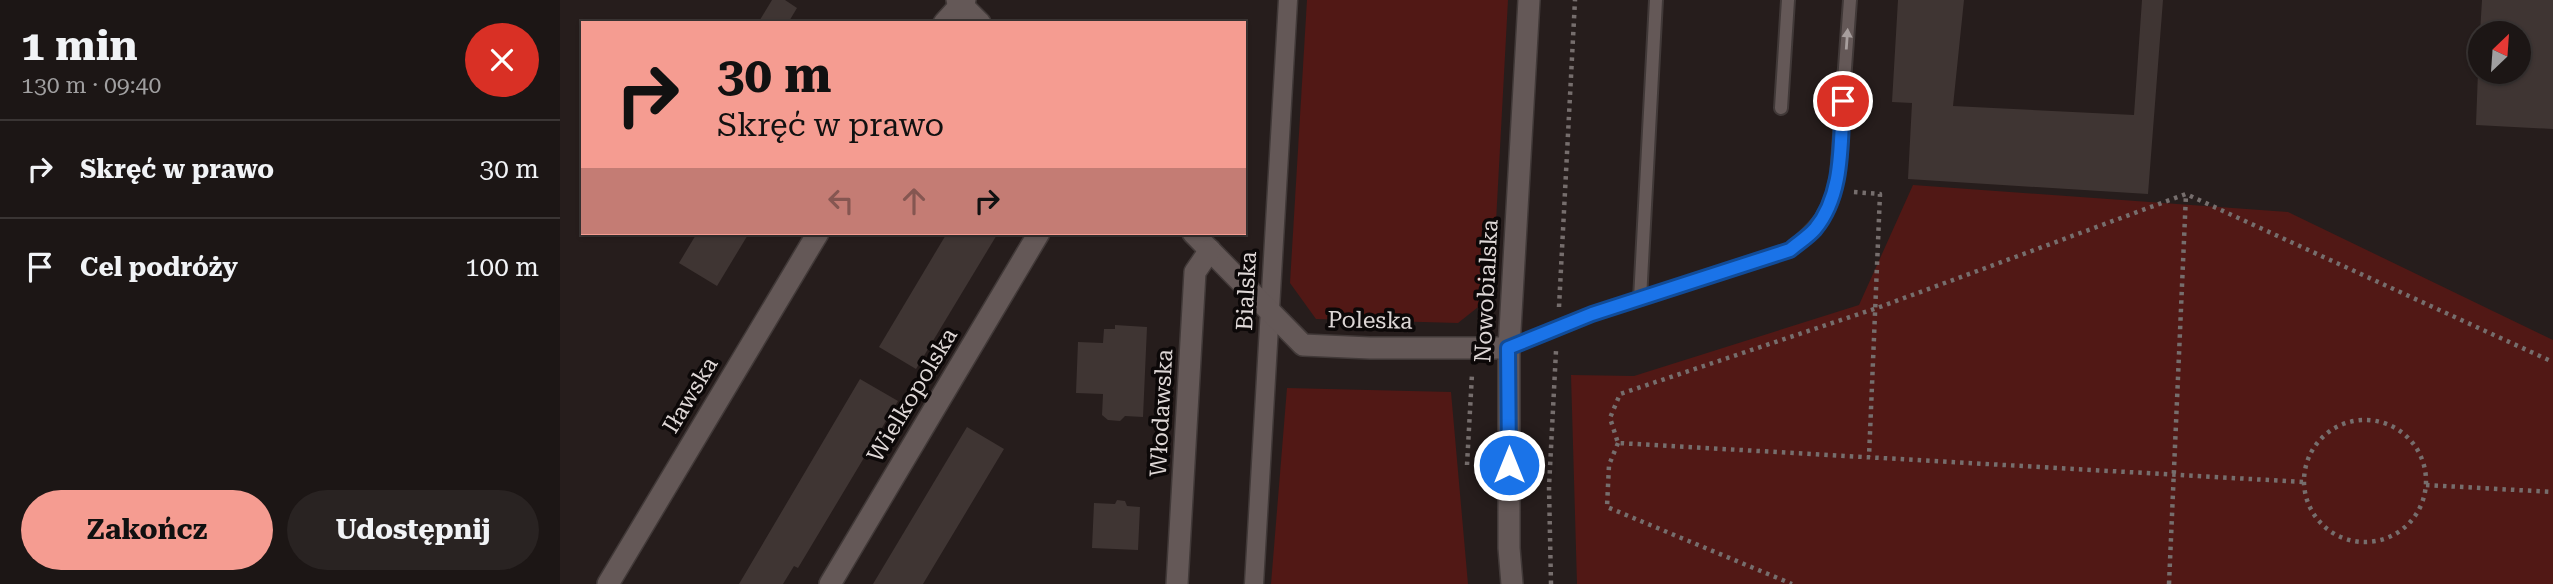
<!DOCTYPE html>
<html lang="pl">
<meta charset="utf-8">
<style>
:root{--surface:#1c1615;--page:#292322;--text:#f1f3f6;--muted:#a09fa0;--line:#3a3534;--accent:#f59c91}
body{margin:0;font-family:"Roboto Serif",serif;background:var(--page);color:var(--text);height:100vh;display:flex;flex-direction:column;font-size:26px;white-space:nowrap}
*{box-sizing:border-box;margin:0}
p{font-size:23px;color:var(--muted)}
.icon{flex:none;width:38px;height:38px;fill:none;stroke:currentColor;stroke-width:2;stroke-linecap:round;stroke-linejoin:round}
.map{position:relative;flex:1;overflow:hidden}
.sheet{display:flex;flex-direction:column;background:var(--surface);width:560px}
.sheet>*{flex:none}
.guide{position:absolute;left:21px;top:21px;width:665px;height:214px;border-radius:0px;box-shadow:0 2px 5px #0004,0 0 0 2px var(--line);background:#f59c91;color:#111;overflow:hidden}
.needle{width:46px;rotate:25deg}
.fabs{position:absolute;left:1908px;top:21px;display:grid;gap:14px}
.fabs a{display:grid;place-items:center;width:63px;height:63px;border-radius:50%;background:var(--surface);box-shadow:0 2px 5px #0004,0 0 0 2px var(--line);font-size:35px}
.pin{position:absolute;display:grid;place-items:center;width:60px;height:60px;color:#fff;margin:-30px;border:4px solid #fff;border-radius:50%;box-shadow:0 2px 7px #0007}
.me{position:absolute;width:77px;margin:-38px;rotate:0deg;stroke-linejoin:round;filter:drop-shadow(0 0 5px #0008)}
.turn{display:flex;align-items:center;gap:24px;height:147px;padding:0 21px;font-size:32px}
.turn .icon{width:91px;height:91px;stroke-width:2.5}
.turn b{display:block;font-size:49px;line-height:60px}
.lanes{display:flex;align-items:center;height:66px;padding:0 21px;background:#0003;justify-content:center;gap:35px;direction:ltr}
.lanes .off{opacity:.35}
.round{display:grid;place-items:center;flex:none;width:74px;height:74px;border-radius:37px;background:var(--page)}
.head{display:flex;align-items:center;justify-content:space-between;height:119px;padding:0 21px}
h1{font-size:42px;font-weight:700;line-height:52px}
.action{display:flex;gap:14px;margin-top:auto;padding:14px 21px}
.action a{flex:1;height:80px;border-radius:42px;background:var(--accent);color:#111;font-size:28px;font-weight:700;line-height:80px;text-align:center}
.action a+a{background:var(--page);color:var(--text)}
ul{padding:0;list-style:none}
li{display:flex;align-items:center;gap:21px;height:98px;padding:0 21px;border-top:2px solid var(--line)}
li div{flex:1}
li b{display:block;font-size:26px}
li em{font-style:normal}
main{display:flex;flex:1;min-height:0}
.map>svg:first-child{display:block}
</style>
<main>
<section class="sheet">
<div class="head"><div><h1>1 min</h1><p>130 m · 09:40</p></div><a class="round" style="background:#d93025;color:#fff"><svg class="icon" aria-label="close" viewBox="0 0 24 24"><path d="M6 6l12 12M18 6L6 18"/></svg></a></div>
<ul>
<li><svg class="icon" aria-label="right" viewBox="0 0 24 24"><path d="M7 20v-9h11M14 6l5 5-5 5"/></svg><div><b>Skręć w prawo</b></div><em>30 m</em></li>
<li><svg class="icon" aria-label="arrive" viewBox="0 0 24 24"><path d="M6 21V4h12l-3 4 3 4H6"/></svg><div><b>Cel podróży</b></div><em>100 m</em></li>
</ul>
<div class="action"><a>Zakończ</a><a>Udostępnij</a></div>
</section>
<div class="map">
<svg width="1993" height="584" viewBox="0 0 1993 584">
<rect width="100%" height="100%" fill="#261d1c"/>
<g fill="#511815">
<polygon points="747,0 948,0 932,296 898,323 756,319 730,283"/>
<polygon points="1353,185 1728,212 1993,340 1993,584 1017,584 1011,375 1074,376 1299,305"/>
<polygon points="727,388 891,392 908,584 711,584"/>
</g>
<g fill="#3f3533">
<polygon points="212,0 225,0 237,8 228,23 198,23"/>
<polygon points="1338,0 1404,0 1393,106 1574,115 1582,0 1603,0 1588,194 1348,179 1352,103 1332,102"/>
<polygon points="1922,0 1993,0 1993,129 1916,125 1918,72 1958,72 1958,33 1920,33"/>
<polygon points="137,233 189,233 157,286 119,263"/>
<polygon points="387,233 438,233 356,369 319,347"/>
<polygon points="555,325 587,327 583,417 565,416 560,421 548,420 542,415 543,394 516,393 518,342 543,343 544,329 555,329"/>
<polygon points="300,379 338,401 238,568 234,566 223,584 179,584"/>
<polygon points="407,427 444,449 363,584 313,584"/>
<polygon points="557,500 565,501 567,506 580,507 578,550 532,548 534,503 555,504"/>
</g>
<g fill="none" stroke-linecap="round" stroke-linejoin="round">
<defs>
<g id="service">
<polyline points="1221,108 1228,0"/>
<polyline points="1080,299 1096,0"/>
<path d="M949,348L1032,314L1230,250C1258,226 1270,214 1277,176L1290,0"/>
</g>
<polyline id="pedestrian" points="694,584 728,0"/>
<g id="minor">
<polyline points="397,0 420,23"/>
<polyline points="384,23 405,0"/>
<polyline points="633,233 743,345 810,348 949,348"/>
<polyline points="48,584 258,233"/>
<polyline points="270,584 479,233"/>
<polyline points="617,584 635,272 650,250"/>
<polyline points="952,584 949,548 949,348 969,0"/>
</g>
</defs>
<use href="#service" stroke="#413938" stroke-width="16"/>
<use href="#pedestrian" stroke="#413938" stroke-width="21"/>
<use href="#minor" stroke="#413938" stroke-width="24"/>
<g stroke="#766e6d" stroke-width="4.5" stroke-dasharray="3.5 5" stroke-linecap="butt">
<polyline points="1294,192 1320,194 1309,457"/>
<polyline points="999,307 1015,0"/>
<circle cx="1805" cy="481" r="61"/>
<polyline points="1058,443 1049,465 1047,507 1232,584"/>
<polyline points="907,465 912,374"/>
<polyline points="1743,482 1058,443 1050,418 1060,394 1317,308 1626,194 1993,362"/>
<polyline points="1866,485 1993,492"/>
<polyline points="991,584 989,487 996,351"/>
<polyline points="1609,584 1626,194"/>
</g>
<use href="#service" stroke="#645857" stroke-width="12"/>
<use href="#pedestrian" stroke="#645857" stroke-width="18"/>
<use href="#minor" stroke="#645857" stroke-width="21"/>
</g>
<defs><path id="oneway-solid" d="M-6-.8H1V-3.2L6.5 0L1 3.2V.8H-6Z" transform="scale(1.75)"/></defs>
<use fill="#a79e9d" href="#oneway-solid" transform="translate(1287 39) rotate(-86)"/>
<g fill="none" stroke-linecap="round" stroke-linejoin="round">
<defs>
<path id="route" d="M949,465L948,348L1032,314L1230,250C1238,243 1248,237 1255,229C1284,194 1280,143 1283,101"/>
</defs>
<use href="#route" stroke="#114b97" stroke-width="18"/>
<use href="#route" stroke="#1a73e8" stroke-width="12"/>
</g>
<g text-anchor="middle" stroke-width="7" stroke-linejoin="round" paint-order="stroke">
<g font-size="23" fill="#ded7d6" stroke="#0c0808">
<text transform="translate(686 291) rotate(-87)" y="8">Bialska</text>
<text transform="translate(926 291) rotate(-87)" y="8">Nowobialska</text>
<text transform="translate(810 320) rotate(1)" y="8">Poleska</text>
<text transform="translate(130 395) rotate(-59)" y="8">Iławska</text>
<text transform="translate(352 395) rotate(-59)" y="8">Wielkopolska</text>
<text transform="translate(601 413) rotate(-87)" y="8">Włodawska</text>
</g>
</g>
</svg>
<div class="fabs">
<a><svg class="needle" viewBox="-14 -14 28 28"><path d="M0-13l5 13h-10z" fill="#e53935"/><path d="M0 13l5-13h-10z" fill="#a09fa0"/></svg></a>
</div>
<div class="pin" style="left:1283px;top:101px;background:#d93025"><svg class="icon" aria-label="arrive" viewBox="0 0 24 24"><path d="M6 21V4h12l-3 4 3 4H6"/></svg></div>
<svg class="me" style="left:949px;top:465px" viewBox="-20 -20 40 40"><circle r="17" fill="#1a73e8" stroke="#fff" stroke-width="3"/><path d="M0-11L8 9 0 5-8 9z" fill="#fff"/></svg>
<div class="guide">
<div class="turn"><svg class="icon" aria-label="right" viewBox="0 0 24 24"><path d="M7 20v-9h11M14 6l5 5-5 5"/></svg><div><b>30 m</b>Skręć w prawo</div></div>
<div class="lanes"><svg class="icon off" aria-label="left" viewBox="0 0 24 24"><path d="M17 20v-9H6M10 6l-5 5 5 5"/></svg><svg class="icon off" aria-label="ahead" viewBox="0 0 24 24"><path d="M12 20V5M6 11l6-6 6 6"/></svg><svg class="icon" aria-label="right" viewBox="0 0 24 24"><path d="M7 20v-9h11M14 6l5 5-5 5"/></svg></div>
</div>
</div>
</main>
